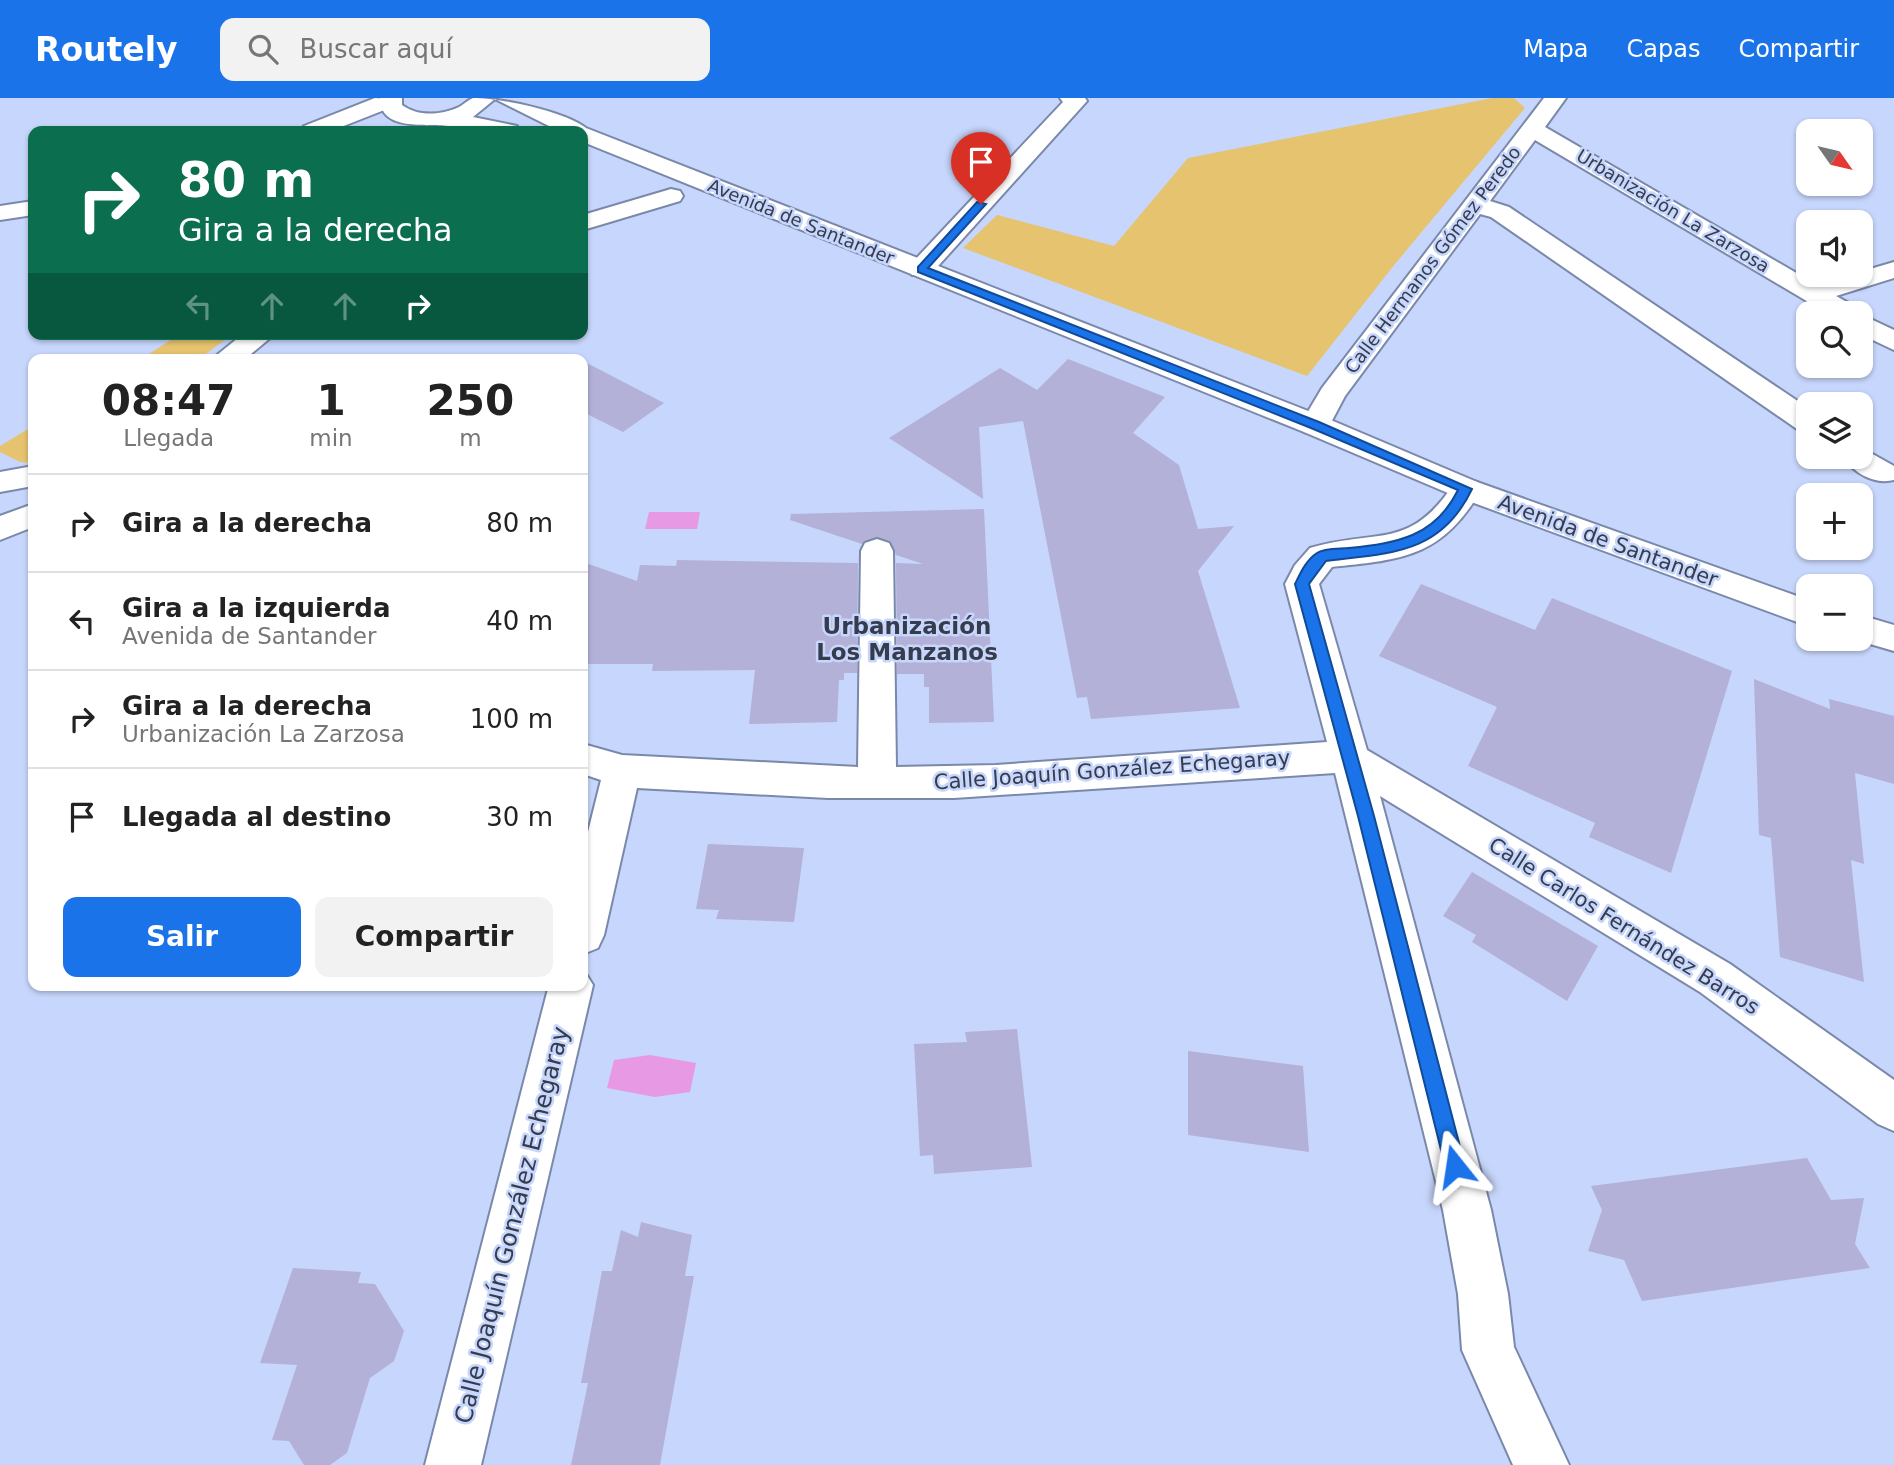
<!DOCTYPE html>
<html lang="es">
<meta charset="utf-8">
<style>
:root{--surface:#fff;--page:#f2f2f2;--text:#222;--muted:#767676;--line:#e0e0e0;--accent:#1a73e8}
body{margin:0;font-family:"DejaVu Sans",sans-serif;background:var(--page);color:var(--text);height:100vh;display:flex;flex-direction:column;font-size:26px;white-space:nowrap}
*{box-sizing:border-box;margin:0}
p{font-size:23px;color:var(--muted)}
.icon{flex:none;width:38px;height:38px;fill:none;stroke:currentColor;stroke-width:2;stroke-linecap:round;stroke-linejoin:round}
.map{position:relative;flex:1;overflow:hidden}
.drawer{position:absolute;left:28px;top:256px;width:560px;height:637px;display:flex;flex-direction:column;background:var(--surface);border-radius:14px;box-shadow:0 2px 5px #0004}
.drawer>*{flex:none}
.hud{position:absolute;left:28px;top:28px;width:560px;height:214px;border-radius:14px;box-shadow:0 2px 5px #0004;background:#0b6e4f;color:#fff;overflow:hidden}
.needle{width:46px;rotate:124deg}
.tools{position:absolute;left:1796px;top:21px;display:grid;gap:14px}
.tools a{display:grid;place-items:center;width:77px;height:77px;border-radius:14px;background:var(--surface);box-shadow:0 2px 5px #0004;font-size:35px}
.pin{position:absolute;display:grid;place-items:center;width:60px;height:60px;color:#fff;margin:-72px -30px;border-radius:50% 50% 50% 0;rotate:-45deg;box-shadow:0 0 7px #0007}
.pin .icon{rotate:45deg}
.me{position:absolute;width:77px;margin:-38px;rotate:345deg;stroke-linejoin:round;filter:drop-shadow(0 0 5px #0008)}
.turn{display:flex;align-items:center;gap:24px;height:147px;padding:0 35px;font-size:32px}
.turn .icon{width:91px;height:91px;stroke-width:2.5}
.turn b{display:block;font-size:49px;line-height:60px}
.lanes{display:flex;align-items:center;height:66px;padding:0 35px;background:#0003;justify-content:center;gap:35px;direction:ltr}
.lanes .off{opacity:.35}
.eta{display:flex;justify-content:space-evenly;align-items:center;height:119px;text-align:center}
.eta b{font-size:42px;font-weight:700;line-height:49px}
.cta{display:flex;gap:14px;margin-top:auto;padding:14px 35px}
.cta a{flex:1;height:80px;border-radius:14px;background:var(--accent);color:#fff;font-size:28px;font-weight:700;line-height:80px;text-align:center}
.cta a+a{background:var(--page);color:var(--text)}
ul{padding:0;list-style:none}
li{display:flex;align-items:center;gap:21px;height:98px;padding:0 35px;border-top:2px solid var(--line)}
li div{flex:1}
li b{display:block;font-size:26px}
li em{font-style:normal}
header{display:flex;align-items:center;gap:42px;box-sizing:border-box;height:98px;padding:0 35px;background:var(--accent);color:#fff}
header strong{font-size:33px}
nav{display:flex;gap:38px;margin-inline-start:auto;font-size:24px}
.search{width:490px;height:63px;background:var(--page);display:flex;align-items:center;gap:18px;box-sizing:border-box;padding:0 24px;border-radius:14px;color:var(--muted);font-size:26px}
.map>svg:first-child{display:block}
</style>
<header>
<strong>Routely</strong>
<div class="search"><svg class="icon" aria-label="search" viewBox="0 0 24 24"><circle cx="10" cy="10" r="6"/><path d="M15 15l6 6"/></svg>Buscar aquí</div>
<nav><a>Mapa</a><a>Capas</a><a>Compartir</a></nav>
</header>
<div class="map">
<svg width="1894" height="1367" viewBox="0 0 1894 1367">
<rect width="100%" height="100%" fill="#c7d6fc"/>
<g fill="#e5c36f">
<polygon points="1492,0 1514,0 1525,10 1395,166 1307,278 963,150 997,117 1114,148 1188,60"/>
<polygon points="180,236 233,236 199,261 141,261"/>
<polygon points="33,328 33,365 20,364 0,354 0,348"/>
</g>
<g fill="#e799e4">
<polygon points="649,414 700,414 697,431 645,431"/>
<polygon points="650,957 696,965 690,994 655,999 607,990 614,962"/>
</g>
<g fill="#b3b1d7">
<polygon points="1068,261 1165,299 1133,335 1179,367 1198,431 1234,428 1198,473 1240,610 1091,621 1087,599 1077,600 1023,323 979,329 983,401 889,340 1000,270 1037,292"/>
<polygon points="583,263 664,305 623,334 583,314"/>
<polygon points="984,411 994,624 929,625 929,589 924,589 924,576 897,576 896,465 923,466 896,457 890,443 876,439 862,446 790,422 791,416"/>
<polygon points="677,462 858,465 857,575 844,575 844,582 839,582 837,624 749,626 755,572 652,573 653,566 583,566 583,464 637,483 640,467 676,468"/>
<polygon points="1421,486 1535,532 1552,500 1732,573 1671,775 1589,739 1595,725 1468,668 1497,609 1379,558"/>
<polygon points="1754,581 1830,611 1829,601 1894,618 1894,686 1855,675 1864,766 1851,762 1864,884 1780,859 1771,740 1759,737"/>
<polygon points="708,746 804,750 794,824 716,821 719,812 696,811"/>
<polygon points="1472,774 1598,848 1567,903 1472,844 1476,837 1443,818"/>
<polygon points="1017,931 1032,1069 934,1076 933,1057 920,1058 914,946 967,944 965,934"/>
<polygon points="1188,953 1303,968 1309,1054 1188,1037"/>
<polygon points="1807,1060 1831,1102 1864,1100 1855,1146 1870,1170 1642,1203 1624,1162 1588,1153 1602,1112 1591,1088"/>
<polygon points="641,1124 692,1137 685,1178 694,1178 660,1367 571,1367 588,1285 581,1285 602,1173 612,1173 621,1132 638,1139"/>
<polygon points="293,1170 361,1174 358,1185 375,1186 404,1233 394,1263 370,1280 347,1355 330,1367 304,1367 289,1343 272,1342 297,1267 260,1265"/>
</g>
<g fill="none" stroke-linecap="round" stroke-linejoin="round">
<defs>
<g id="minor">
<polygon points="1060,0 1085,0 1087,3 930,177 912,177 908,171 912,165 1063,4"/>
<polygon points="1544,0 1566,0 1545,29 1817,187 1860,177 1860,174 1894,164 1894,180 1836,198 1856,209 1859,215 1827,215 1535,42 1490,103 1509,109 1808,310 1808,333 1797,331 1491,119 1480,116 1345,298 1326,334 1315,336 1304,334 1300,327 1322,290"/>
<polygon points="671,91 680,93 683,98 680,103 583,132 583,117"/>
<polygon points="1860,216 1894,232 1894,252 1860,236"/>
<polygon points="243,236 275,236 245,261 212,261"/>
<path d="M1860,349L1894,368V382C1875,387 1853,375 1844,359H1860Z"/>
<polygon points="33,368 33,388 0,394 0,374"/>
<path d="M1466,381L1477,384L1482,391C1441,459 1406,461 1332,469L1319,486L1367,652L1730,866L1894,982V1033L1878,1026L1700,894L1380,698L1491,1112L1508,1196L1514,1249L1569,1367H1513L1462,1252L1458,1196L1443,1112L1335,675L954,700H828L637,690L604,837L598,850L583,856V754L601,682L583,676V646L622,657L858,669L861,453L865,445L877,441L889,445L893,453L896,669L996,667L1327,644L1285,486L1295,467L1310,450C1377,430 1410,454 1455,384Z"/>
<polygon points="33,406 33,429 0,442 0,418"/>
<polygon points="583,871 593,887 481,1367 425,1367 549,887 583,887"/>
</g>
<g id="major">
<polygon points="375,0 400,2 397,7 331,33 301,33 304,28"/>
<polygon points="33,103 33,117 0,122 0,108"/>
</g>
<g id="highway">
<path d="M380,0H402V7C418,19 442,17 459,9C463,7 468,2 473,0C500,0 564,13 586,30L1326,320L1477,384L1808,502V528L1455,398L1304,334L583,44V33H559L495,1L473,19L517,28L520,33C493,33 474,31 448,28C427,25 380,34 380,0Z"/>
<polygon points="1860,517 1894,527 1894,553 1853,541 1860,541"/>
</g>
</defs>
<use href="#minor" stroke="#7a88aa" stroke-width="4"/>
<use href="#major" stroke="#7a88aa" stroke-width="4"/>
<use href="#highway" stroke="#7a88aa" stroke-width="4"/>
<use href="#minor" fill="#fff" fill-rule="evenodd"/>
<use href="#major" fill="#fff" fill-rule="evenodd"/>
<use href="#highway" fill="#fff" fill-rule="evenodd"/>
</g>
<path fill="#1a73e8" stroke="#114b97" stroke-width="2" d="M977,104L986,106L928,170L1319,324L1472,391C1441,456 1391,455 1326,463L1309,486L1374,718L1465,1068L1462,1075L1455,1078L1448,1075L1445,1068L1358,718L1295,486C1300,476 1306,462 1317,455C1324,450 1340,451 1349,450C1397,445 1435,439 1458,392L1311,330L918,174V169Z"/>
<g text-anchor="middle" stroke-width="5" stroke-linejoin="round" paint-order="stroke">
<g font-size="18" fill="#363c4b" stroke="#c7d6fc">
<text transform="translate(1673 113) rotate(31)" y="6">Urbanización La Zarzosa</text>
<text transform="translate(801 124) rotate(22)" y="6">Avenida de Santander</text>
<text transform="translate(1433 162) rotate(-53)" y="6">Calle Hermanos Gómez Peredo</text>
</g>
<g font-size="21" fill="#363c4b" stroke="#c7d6fc">
<text transform="translate(1608 443) rotate(20)" y="7">Avenida de Santander</text>
<text transform="translate(1112 672) rotate(-4)" y="7">Calle Joaquín González Echegaray</text>
<text transform="translate(1624 828) rotate(32)" y="7">Calle Carlos Fernández Barros</text>
</g>
<g font-size="23" font-weight="bold" fill="#363c4b" stroke="#c7d6fc">
<text x="907" y="536">Urbanización<tspan x="907" dy="26">Los Manzanos</tspan></text>
</g>
<g font-size="24" fill="#363c4b" stroke="#c7d6fc">
<text transform="translate(512 1127) rotate(-76)" y="8">Calle Joaquín González Echegaray</text>
</g>
</g>
</svg>
<div class="tools">
<a><svg class="needle" viewBox="-14 -14 28 28"><path d="M0-13l5 13h-10z" fill="#e53935"/><path d="M0 13l5-13h-10z" fill="#767676"/></svg></a>
<a><svg class="icon" aria-label="sound" viewBox="0 0 24 24"><path d="M4 9h4l5-4v14l-5-4H4zM17 9q2 3 0 6"/></svg></a>
<a><svg class="icon" aria-label="search" viewBox="0 0 24 24"><circle cx="10" cy="10" r="6"/><path d="M15 15l6 6"/></svg></a>
<a><svg class="icon" aria-label="layers" viewBox="0 0 24 24"><path d="M12 4l9 5-9 5-9-5zM3 14l9 5 9-5"/></svg></a>
<a>+</a>
<a>−</a>
</div>
<div class="pin" style="left:981px;top:106px;background:#d93025"><svg class="icon" aria-label="arrive" viewBox="0 0 24 24"><path d="M6 21V4h12l-3 4 3 4H6"/></svg></div>
<svg class="me" style="left:1455px;top:1068px" viewBox="-20 -20 40 40"><path d="M0-17L14 15 0 8-14 15z" fill="#1a73e8" stroke="#fff" stroke-width="4"/></svg>
<div class="hud">
<div class="turn"><svg class="icon" aria-label="right" viewBox="0 0 24 24"><path d="M7 20v-9h11M14 6l5 5-5 5"/></svg><div><b>80 m</b>Gira a la derecha</div></div>
<div class="lanes"><svg class="icon off" aria-label="left" viewBox="0 0 24 24"><path d="M17 20v-9H6M10 6l-5 5 5 5"/></svg><svg class="icon off" aria-label="ahead" viewBox="0 0 24 24"><path d="M12 20V5M6 11l6-6 6 6"/></svg><svg class="icon off" aria-label="ahead" viewBox="0 0 24 24"><path d="M12 20V5M6 11l6-6 6 6"/></svg><svg class="icon" aria-label="right" viewBox="0 0 24 24"><path d="M7 20v-9h11M14 6l5 5-5 5"/></svg></div>
</div>
<section class="drawer">
<div class="eta">
<div><b>08:47</b><p>Llegada</p></div>
<div><b>1</b><p>min</p></div>
<div><b>250</b><p>m</p></div>
</div>
<ul>
<li><svg class="icon" aria-label="right" viewBox="0 0 24 24"><path d="M7 20v-9h11M14 6l5 5-5 5"/></svg><div><b>Gira a la derecha</b></div><em>80 m</em></li>
<li><svg class="icon" aria-label="left" viewBox="0 0 24 24"><path d="M17 20v-9H6M10 6l-5 5 5 5"/></svg><div><b>Gira a la izquierda</b><p>Avenida de Santander</p></div><em>40 m</em></li>
<li><svg class="icon" aria-label="right" viewBox="0 0 24 24"><path d="M7 20v-9h11M14 6l5 5-5 5"/></svg><div><b>Gira a la derecha</b><p>Urbanización La Zarzosa</p></div><em>100 m</em></li>
<li><svg class="icon" aria-label="arrive" viewBox="0 0 24 24"><path d="M6 21V4h12l-3 4 3 4H6"/></svg><div><b>Llegada al destino</b></div><em>30 m</em></li>
</ul>
<div class="cta"><a>Salir</a><a>Compartir</a></div>
</section>
</div>
